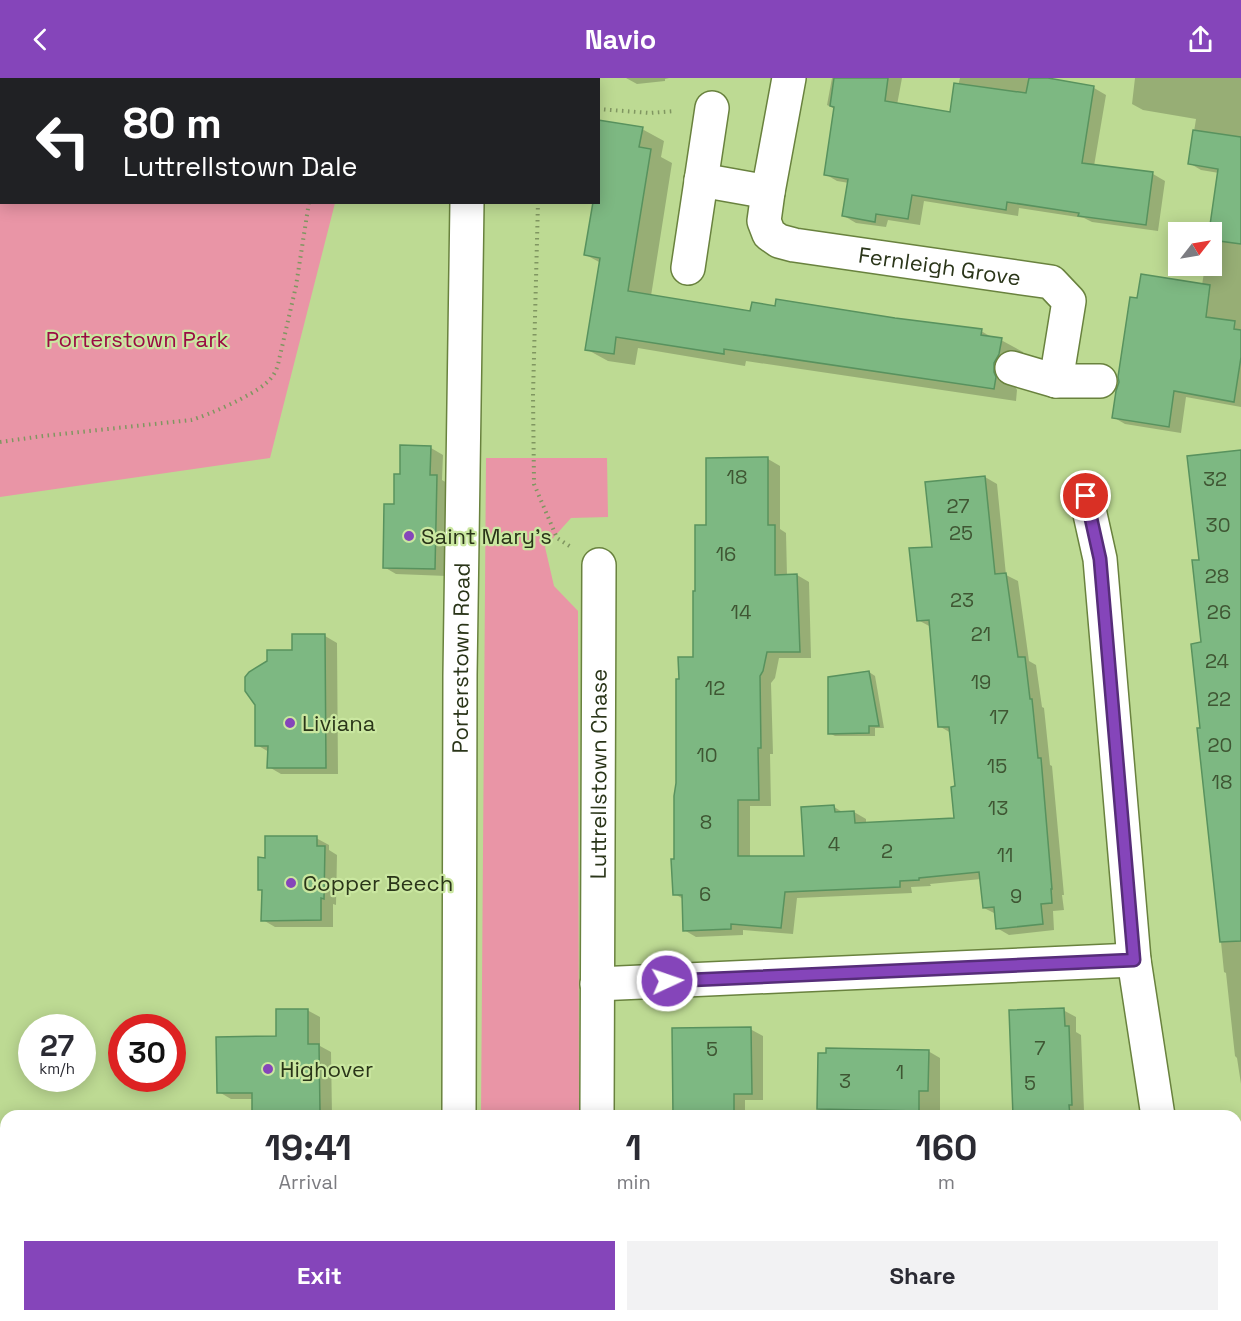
<!DOCTYPE html>
<style>
:root{--surface:#fff;--page:#f2f2f3;--text:#2b2b33;--muted:#7c7c81;--accent:#8545ba}
body{margin:0;font-family:"Space Grotesk",sans-serif;background:var(--page);color:var(--text);height:100vh;display:flex;flex-direction:column;font-size:22px;white-space:nowrap}
*{box-sizing:border-box;margin:0}
p{font-size:20px;color:var(--muted)}
.icon{flex:none;width:33px;height:33px;fill:none;stroke:currentColor;stroke-width:2;stroke-linecap:round;stroke-linejoin:round}
.map{position:relative;flex:1;overflow:hidden}
.panel{position:absolute;left:0px;top:1032px;width:1242px;height:212px;display:flex;flex-direction:column;background:var(--surface);border-radius:18px 18px 0 0;box-shadow:0 3px 15px #0003}
.panel>*{flex:none}
.hud{position:absolute;left:0px;top:0px;width:600px;height:126px;box-shadow:0 3px 15px #0003;background:#202124;color:#fff;overflow:hidden}
.needle{width:39px;rotate:59deg}
.tools{position:absolute;left:1168px;top:144px;display:grid;gap:12px}
.tools a{display:grid;place-items:center;width:54px;height:54px;border-radius:0px;background:var(--surface);box-shadow:0 3px 15px #0003;font-size:30px}
.speed{position:absolute;left:18px;top:936px;display:flex;gap:12px;font-size:30px;font-weight:700;text-align:center}
.speed>*{display:grid;place-content:center;width:78px;height:78px;border-radius:50%;background:var(--surface);box-shadow:0 3px 15px #0003;line-height:1}
.speed small{font-size:15px;font-weight:400}
.speed .limit{border:9px solid #d22;background:#fff;color:#111}
.pin{position:absolute;display:grid;place-items:center;width:51px;height:51px;color:#fff;margin:-26px;border:3px solid #fff;border-radius:50%;box-shadow:0 2px 6px #0007}
.me{position:absolute;width:66px;margin:-33px;rotate:87deg;stroke-linejoin:round;filter:drop-shadow(0 0 4px #0008)}
.turn{display:flex;align-items:center;gap:21px;height:126px;padding:0 24px;font-size:27px}
.turn .icon{width:78px;height:78px;stroke-width:2.5}
.turn b{display:block;font-size:42px;line-height:51px}
.eta{display:flex;justify-content:space-evenly;align-items:center;height:102px;text-align:center}
.eta b{font-size:36px;font-weight:700;line-height:42px}
.action{display:flex;gap:12px;margin-top:auto;padding:12px 24px}
.action a{flex:1;height:69px;border-radius:0px;background:var(--accent);color:#fff;font-size:24px;font-weight:700;line-height:69px;text-align:center}
.action a+a{background:var(--page);color:var(--text)}
header{display:flex;justify-content:space-between;align-items:center;height:78px;padding:0 24px;background:var(--accent);color:#fff;font-size:27px;font-weight:700}
.map>svg:first-child{display:block}
</style>
<header><svg class="icon" aria-label="back" viewBox="0 0 24 24"><path d="M15 5l-7 7 7 7"/></svg>Navio<svg class="icon" aria-label="share" viewBox="0 0 24 24"><path d="M12 15V3M7 8l5-5 5 5M5 13v7h14v-7"/></svg></header>
<div class="map">
<svg width="1241" height="1243" viewBox="0 0 1241 1243">
<rect width="100%" height="100%" fill="#bdda93"/>
<g fill="#e995a6">
<polygon points="0,0 351,0 351,1 2,2 2,124 335,125 270,380 0,419"/>
<polygon points="486,380 607,380 608,439 571,440 545,469 554,508 578,533 579,1038 481,1038"/>
<rect x="479" y="1238" width="140" height="5"/>
</g>
<g fill="#0003">
<polygon points="626,0 669,0 665,1 665,3 637,6"/>
<polygon points="832,0 902,0 897,27 951,35 960,0 1046,0 1049,2 1094,10 1106,17 1094,88 1153,96 1165,103 1158,153 1092,144 1084,140 1019,130 1018,138 924,123 920,147 888,142 886,149 856,145 844,138 849,105 837,103 825,96 835,31 827,27"/>
<polygon points="1135,0 1241,0 1241,329 1186,319 1181,355 1125,346 1113,339 1138,222 1202,207 1205,188 1212,188 1212,154 1210,154 1219,95 1201,92 1189,85 1196,41 1143,32 1132,26"/>
<polygon points="642,51 664,63 661,79 672,85 651,218 751,235 981,253 995,261 1001,262 1023,274 1021,289 1015,307 1017,312 1016,323 746,283 745,288 638,270 635,287 608,283 586,271 601,185 586,177 598,124"/>
<polygon points="431,370 443,377 442,402 449,406 447,498 396,496 384,489 401,398"/>
<polygon points="1241,374 1241,1006 1237,980 1235,978 1226,895 1224,894 1207,724 1202,651 1201,483"/>
<polygon points="768,381 780,388 780,451 786,455 787,498 797,497 809,504 811,580 779,580 775,600 771,605 773,676 770,676 771,728 750,728 750,780 806,780 834,729 844,735 854,734 866,741 866,746 956,741 956,710 951,655 939,648 931,549 918,542 934,470 985,399 997,406 1006,497 1018,503 1029,583 1036,587 1042,629 1044,630 1050,687 1052,688 1064,817 1062,817 1064,832 1053,833 1054,852 1009,857 997,850 996,836 984,830 981,801 930,806 931,808 911,809 912,815 797,820 793,856 743,852 743,857 696,859 684,852 683,821 675,816 680,603 695,580 697,514 707,448"/>
<polygon points="325,558 337,565 338,696 281,696 269,689 269,674 257,667 294,574"/>
<polygon points="869,594 875,598 884,650 875,650 875,658 835,658 829,655"/>
<polygon points="316,760 329,767 329,772 337,777 336,827 333,826 333,849 275,849 263,842 263,813 259,811 266,781"/>
<polygon points="307,932 320,939 320,968 331,974 332,1038 254,1038 253,1021 231,1021 219,1014"/>
<polygon points="1063,932 1076,939 1076,954 1081,957 1084,1033 1081,1033 1081,1038 1015,1038"/>
<polygon points="750,951 763,958 763,1022 745,1022 745,1038 674,1038"/>
<polygon points="928,973 940,980 940,1038 831,1038 819,1031"/>
<polygon points="675,1238 929,1238 917,1243 675,1243"/>
</g>
<g fill="#7db882" stroke="#58925e" stroke-width="1.5">
<polygon points="834,0 888,0 885,23 950,34 954,5 1026,15 1029,0 1048,0 1094,8 1082,85 1153,94 1146,147 1078,138 1079,135 1007,124 1006,132 912,117 908,141 876,136 875,144 842,138 848,101 824,97 834,29 830,28"/>
<polygon points="598,42 643,49 639,69 651,71 628,213 750,233 752,224 775,228 776,221 895,240 982,251 981,257 1002,260 999,276 994,285 994,294 996,299 994,311 724,271 724,276 616,259 614,276 585,272 600,180 584,177 593,124 598,124"/>
<polygon points="1193,52 1241,59 1241,166 1212,162 1212,154 1209,154 1218,91 1188,86"/>
<polygon points="1141,196 1210,207 1206,239 1235,243 1234,251 1241,252 1241,279 1234,324 1174,313 1169,349 1112,340 1116,313 1119,304 1118,299 1130,219 1137,220"/>
<polygon points="400,367 431,368 430,397 437,397 435,491 383,490 384,426 394,426 394,396 400,396"/>
<polygon points="1241,372 1241,863 1220,864 1197,650 1200,650 1191,566 1201,564 1192,482 1199,482 1187,378"/>
<polygon points="768,379 768,447 775,447 775,497 797,496 800,574 767,574 763,593 760,598 761,670 758,670 759,722 738,722 738,778 804,778 801,729 834,727 835,734 854,733 855,745 954,740 951,709 955,708 949,649 938,649 929,542 917,543 909,470 932,469 925,404 985,398 995,496 1006,495 1018,579 1025,579 1030,621 1032,621 1038,680 1041,680 1052,811 1051,811 1052,825 1041,826 1043,846 996,851 994,829 983,830 979,794 919,800 919,802 900,803 900,809 785,814 781,850 731,846 731,851 683,853 682,817 673,817 671,781 674,781 674,718 676,705 676,601 679,601 678,579 693,579 693,513 695,513 695,447 706,447 706,380"/>
<polygon points="292,556 325,556 326,690 267,690 268,668 255,668 255,627 245,613 245,599 249,594 267,583 267,572 292,572"/>
<polygon points="869,593 879,648 869,648 869,655 828,656 828,599"/>
<polygon points="265,758 317,758 317,768 325,768 324,821 321,820 321,842 261,843 262,812 258,812 258,779 265,780"/>
<polygon points="1064,930 1065,948 1069,948 1072,1027 1069,1027 1070,1038 1013,1038 1009,932"/>
<polygon points="276,931 308,931 308,966 319,966 320,1033 309,1033 309,1038 252,1038 252,1015 217,1015 216,959 276,958"/>
<polygon points="751,949 752,1016 734,1016 734,1038 673,1038 672,950"/>
<polygon points="826,970 929,972 928,1013 919,1013 919,1033 817,1031 818,975 826,975"/>
</g>
<g fill="none" stroke-linecap="round" stroke-linejoin="round">
<defs>
<g id="street">
<path id="s1" d="M789,0L768,114L764,143L769,156L779,163L794,167L1051,204L1069,223L1056,303"/>
<polyline points="701,102 768,114"/>
<polyline points="688,190 712,30"/>
<polyline points="1012,290 1056,303 1100,303"/>
<polyline points="1086,418 1100,481 1134,882 1158,1038"/>
<polyline points="597,906 1134,882"/>
<path id="s2" d="M597,1038L599,487"/>
<polyline points="1236,1160 1241,1157"/>
<polyline points="1072,1243 1082,1238"/>
</g>
<g id="secondary">
<polyline points="468,2 468,0"/>
<path id="s3" d="M459,1038L460,597L467,124"/>
<polyline points="460,1238 460,1243"/>
</g>
</defs>
<use href="#street" stroke="#69823e" stroke-width="36"/>
<use href="#secondary" stroke="#69823e" stroke-width="36"/>
<g stroke="#809661" stroke-width="4" stroke-dasharray="1.5 4.5" stroke-linecap="butt">
<polyline points="318,0 319,2"/>
<polyline points="344,2 346,0"/>
<polyline points="542,2 542,0"/>
<polyline points="598,31 650,35 675,33"/>
<polyline points="538,124 533,317 534,406 557,460 571,469"/>
<path d="M0,364L43,358L191,342C209,337 251,318 265,306C273,300 277,292 279,282L296,208L309,124"/>
<polyline points="621,1238 621,1243"/>
<polyline points="1147,1243 1157,1238"/>
</g>
<use href="#street" stroke="#fff" stroke-width="33"/>
<use href="#secondary" stroke="#fff" stroke-width="33"/>
</g>
<g fill="none" stroke-linecap="round" stroke-linejoin="round">
<defs>
<polyline id="route" points="667,903 1134,882 1100,481 1086,418"/>
</defs>
<use href="#route" stroke="#562d79" stroke-width="15"/>
<use href="#route" stroke="#8545ba" stroke-width="10"/>
</g>
<g fill="#8545ba" stroke="#cae7a0" stroke-width="2">
<circle cx="409" cy="458" r="6"/>
<circle cx="290" cy="645" r="6"/>
<circle cx="291" cy="805" r="6"/>
<circle cx="268" cy="991" r="6"/>
</g>
<g text-anchor="middle" stroke-width="4.5" stroke-linejoin="round" paint-order="stroke">
<g font-size="20" fill="#3f5633">
<text x="737" y="406">18</text>
<text x="1215" y="408">32</text>
<text x="958" y="435">27</text>
<text x="1218" y="454">30</text>
<text x="961" y="462">25</text>
<text x="726" y="483">16</text>
<text x="1217" y="505">28</text>
<text x="962" y="529">23</text>
<text x="741" y="541">14</text>
<text x="1219" y="541">26</text>
<text x="981" y="563">21</text>
<text x="1217" y="590">24</text>
<text x="981" y="611">19</text>
<text x="715" y="617">12</text>
<text x="1219" y="628">22</text>
<text x="999" y="646">17</text>
<text x="1220" y="674">20</text>
<text x="707" y="684">10</text>
<text x="997" y="695">15</text>
<text x="1222" y="711">18</text>
<text x="998" y="737">13</text>
<text x="706" y="751">8</text>
<text x="834" y="773">4</text>
<text x="887" y="780">2</text>
<text x="1005" y="784">11</text>
<text x="705" y="823">6</text>
<text x="1016" y="825">9</text>
<text x="1040" y="977">7</text>
<text x="712" y="978">5</text>
<text x="900" y="1001">1</text>
<text x="845" y="1010">3</text>
<text x="1030" y="1012">5</text>
</g>
<g font-size="22" fill="#2a3519" stroke="#cae7a0">
<text dy="8" stroke="none"><textPath href="#s1" startOffset="334">Fernleigh Grove</textPath></text>
<text dy="8" stroke="none"><textPath href="#s3" startOffset="458">Porterstown Road</textPath></text>
<text dy="8" stroke="none"><textPath href="#s2" startOffset="342">Luttrellstown Chase</textPath></text>
</g>
<g font-size="22" fill="#9a0b44" stroke="#cae7a0">
<text x="137" y="269">Porterstown Park</text>
</g>
<g font-size="22" fill="#2a3519" stroke="#cae7a0" text-anchor="start">
<text x="421" y="466">Saint Mary's</text>
<text x="302" y="653">Liviana</text>
<text x="303" y="813">Copper Beech</text>
<text x="280" y="999">Highover</text>
</g>
</g>
</svg>
<div class="tools">
<a><svg class="needle" viewBox="-14 -14 28 28"><path d="M0-13l5 13h-10z" fill="#e53935"/><path d="M0 13l5-13h-10z" fill="#7c7c81"/></svg></a>
</div>
<div class="speed"><div>27<small>km/h</small></div><div class="limit">30</div></div>
<div class="pin" style="left:1086px;top:418px;background:#d93025"><svg class="icon" aria-label="arrive" viewBox="0 0 24 24"><path d="M6 21V4h12l-3 4 3 4H6"/></svg></div>
<svg class="me" style="left:667px;top:903px" viewBox="-20 -20 40 40"><circle r="17" fill="#8545ba" stroke="#fff" stroke-width="3"/><path d="M0-11L8 9 0 5-8 9z" fill="#fff"/></svg>
<div class="hud">
<div class="turn"><svg class="icon" aria-label="left" viewBox="0 0 24 24"><path d="M17 20v-9H6M10 6l-5 5 5 5"/></svg><div><b>80 m</b>Luttrellstown Dale</div></div>
</div>
<section class="panel">
<div class="eta">
<div><b>19:41</b><p>Arrival</p></div>
<div><b>1</b><p>min</p></div>
<div><b>160</b><p>m</p></div>
</div>
<div class="action"><a>Exit</a><a>Share</a></div>
</section>
</div>
